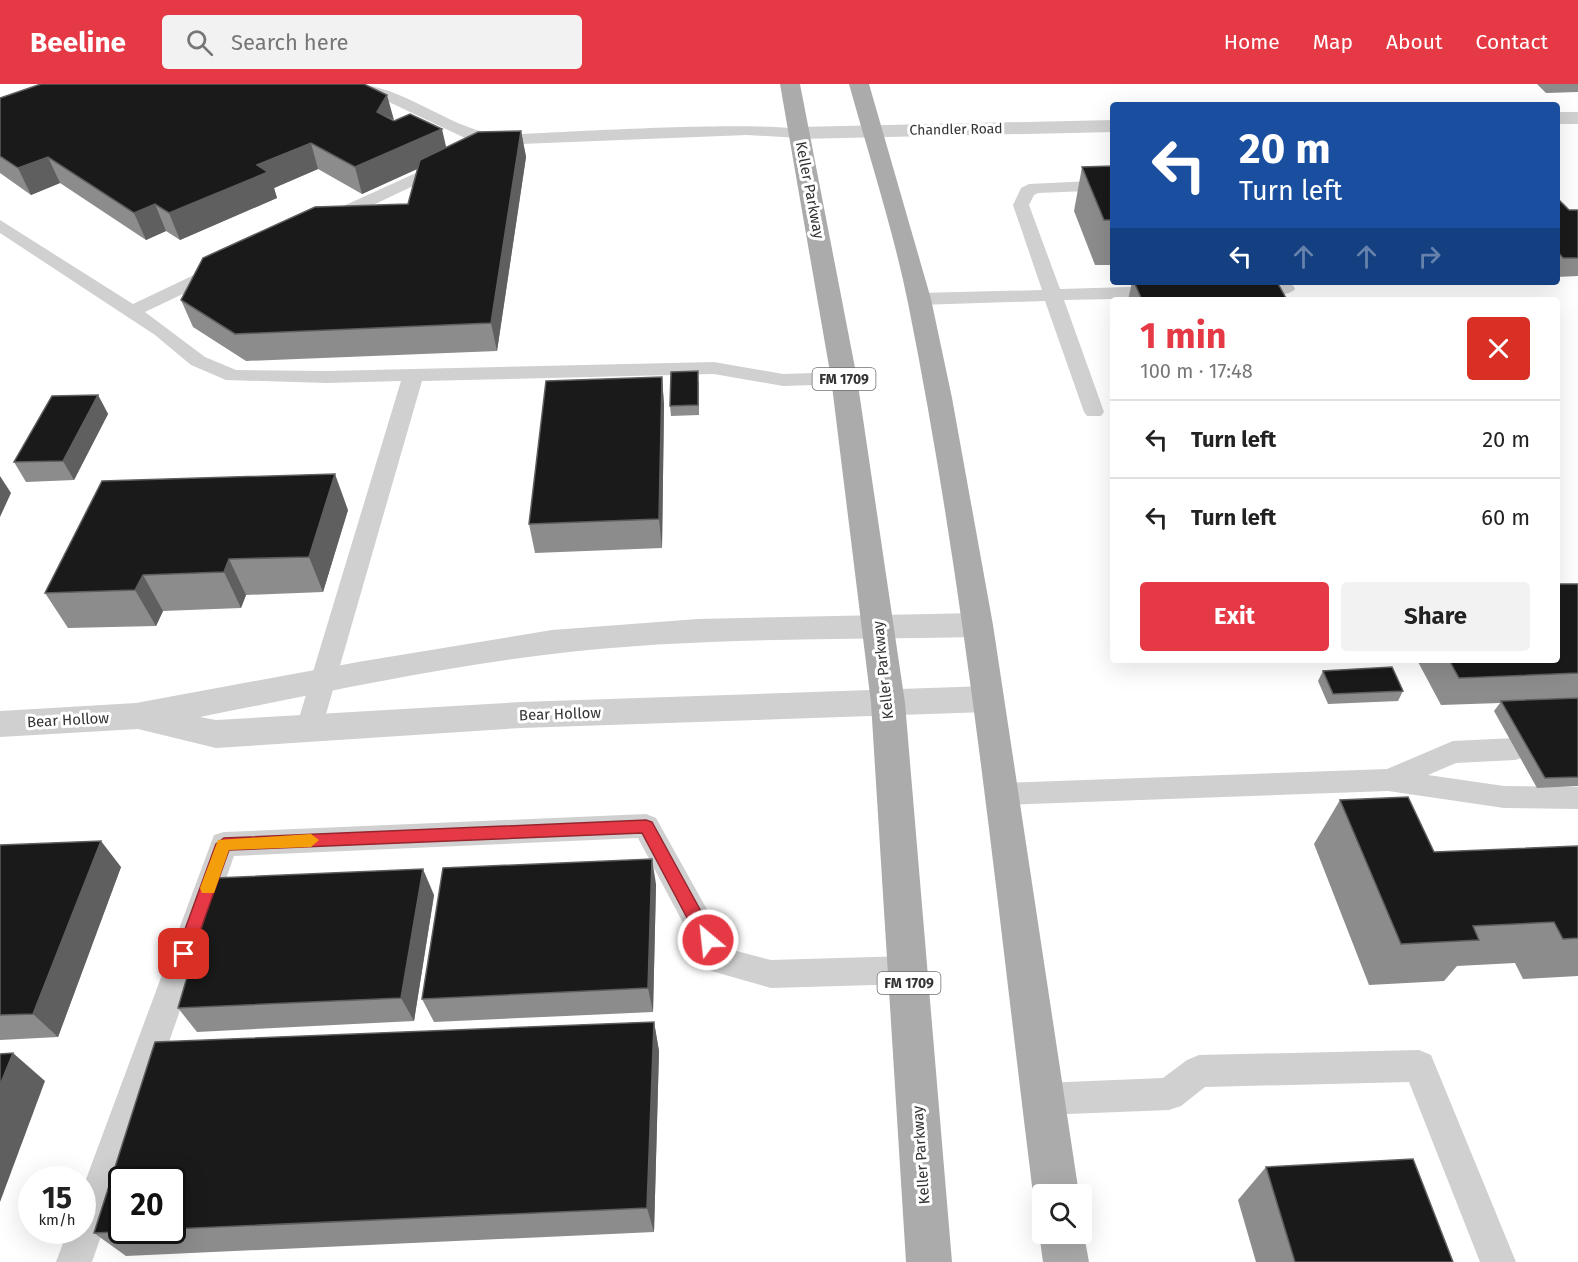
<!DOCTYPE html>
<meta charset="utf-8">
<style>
:root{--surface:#fff;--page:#f2f2f2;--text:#222;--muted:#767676;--line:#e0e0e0;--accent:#e63946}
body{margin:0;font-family:"Fira Sans",sans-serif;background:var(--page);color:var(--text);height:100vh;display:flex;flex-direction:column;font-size:22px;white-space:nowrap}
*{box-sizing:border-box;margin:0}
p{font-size:20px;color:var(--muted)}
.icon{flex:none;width:33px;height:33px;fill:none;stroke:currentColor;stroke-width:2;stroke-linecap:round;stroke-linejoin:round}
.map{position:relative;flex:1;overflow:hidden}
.side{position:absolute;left:1110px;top:213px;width:450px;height:366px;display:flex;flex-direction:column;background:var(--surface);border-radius:6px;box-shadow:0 6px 24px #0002}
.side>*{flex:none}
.guide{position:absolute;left:1110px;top:18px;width:450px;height:183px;border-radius:6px;box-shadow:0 6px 24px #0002;background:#1a4fa0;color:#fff;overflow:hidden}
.buttons{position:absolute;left:1032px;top:1100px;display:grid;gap:12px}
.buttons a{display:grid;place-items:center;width:60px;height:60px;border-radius:6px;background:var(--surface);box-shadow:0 6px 24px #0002;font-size:30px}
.speed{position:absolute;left:18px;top:1082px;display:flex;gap:12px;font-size:30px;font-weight:700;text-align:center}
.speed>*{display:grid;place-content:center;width:78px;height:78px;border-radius:50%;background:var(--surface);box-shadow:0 6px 24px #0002;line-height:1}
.speed small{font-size:15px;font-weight:400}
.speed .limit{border:3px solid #111;border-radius:9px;background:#fff;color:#111}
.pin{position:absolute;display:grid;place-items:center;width:51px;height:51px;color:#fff;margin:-26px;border-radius:12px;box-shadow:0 3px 9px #0006}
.me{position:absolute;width:66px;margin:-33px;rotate:332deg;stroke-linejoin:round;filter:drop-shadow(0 0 4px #0008)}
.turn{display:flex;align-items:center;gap:21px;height:126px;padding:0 30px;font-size:27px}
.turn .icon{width:78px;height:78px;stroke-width:2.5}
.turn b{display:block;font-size:42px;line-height:51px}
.lanes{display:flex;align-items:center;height:57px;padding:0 30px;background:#0003;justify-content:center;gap:30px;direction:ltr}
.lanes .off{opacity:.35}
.round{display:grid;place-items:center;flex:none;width:63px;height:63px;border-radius:6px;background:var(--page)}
.headline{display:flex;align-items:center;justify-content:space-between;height:102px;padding:0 30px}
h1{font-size:36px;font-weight:700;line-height:45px;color:var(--accent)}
.action{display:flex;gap:12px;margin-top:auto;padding:12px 30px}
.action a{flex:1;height:69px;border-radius:6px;background:var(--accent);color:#fff;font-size:24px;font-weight:700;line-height:69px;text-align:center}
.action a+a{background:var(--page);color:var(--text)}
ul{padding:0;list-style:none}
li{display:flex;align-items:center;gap:18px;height:78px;padding:0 30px;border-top:2px solid var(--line)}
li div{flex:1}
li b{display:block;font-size:22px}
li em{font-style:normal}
header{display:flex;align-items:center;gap:36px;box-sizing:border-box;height:84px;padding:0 30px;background:var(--accent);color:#fff}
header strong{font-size:28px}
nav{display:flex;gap:33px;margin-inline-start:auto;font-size:21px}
.search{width:420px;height:54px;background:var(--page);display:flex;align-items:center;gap:15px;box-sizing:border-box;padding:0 21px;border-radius:6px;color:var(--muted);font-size:22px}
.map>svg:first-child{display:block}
</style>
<header>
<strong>Beeline</strong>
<div class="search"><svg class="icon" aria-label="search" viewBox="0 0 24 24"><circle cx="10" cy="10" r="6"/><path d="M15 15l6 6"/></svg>Search here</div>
<nav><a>Home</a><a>Map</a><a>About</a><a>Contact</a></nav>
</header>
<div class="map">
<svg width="1578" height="1178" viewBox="0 0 1578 1178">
<rect width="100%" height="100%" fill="#fff"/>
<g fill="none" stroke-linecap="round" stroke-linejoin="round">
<g fill="#d0d0d0" fill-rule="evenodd">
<path d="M351,0C402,0 446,43 497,51C535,50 794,33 807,49L799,54L747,51L497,61L467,55Z"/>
<polygon points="447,75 453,77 455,80 453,83 331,141 325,142 316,137 319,133"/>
<polygon points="1113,96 1113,106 1038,109 1034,111 1029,121 1060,205 1162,202 1171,208 1162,214 1064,216 1104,328 1101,332 1087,332 1084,328 1045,217 919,221 910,215 919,209 1042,206 1013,121 1021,104 1029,100"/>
<polygon points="0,136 133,220 215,181 227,181 230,185 227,189 145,228 205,273 236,286 327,287 714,278 783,290 844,288 851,290 854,294 851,298 844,300 783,302 714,290 422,297 322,644 318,651 309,654 300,651 296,644 401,297 327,299 226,296 191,281 155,251 0,149"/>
<path d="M1273,198H1291L1295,205C1289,214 1244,215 1238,206L1247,200Z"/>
<polygon points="1515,654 1525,657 1528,665 1525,673 1515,676 1456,679 1428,691 1504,702 1578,703 1578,725 1504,724 1388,707 1001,721 991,718 987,710 991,702 1001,699 1387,685 1453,657"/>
<polygon points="646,730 656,734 729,865 771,876 908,872 919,876 923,886 919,896 908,900 771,904 708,886 638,754 234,772 92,1178 56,1178 68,1146 82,1146 82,1106 214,751 224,748"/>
<polygon points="1419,966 1431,971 1516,1178 1480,1178 1409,998 1205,1003 1181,1022 1169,1026 1043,1031 1031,1027 1026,1015 1031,1003 1043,999 1163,994 1187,976 1199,971"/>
</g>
<g fill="#d0d0d0" fill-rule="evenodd">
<rect x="1557" y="28" width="21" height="12"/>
<polygon points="1113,36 1113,48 799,55 792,53 789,49 792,45 799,43"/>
<path d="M977,529L988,533L993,541L988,549L977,553C836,556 692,553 552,570C434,584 317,610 200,633L216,636L521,618L987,602L999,606L1004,615L999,624L987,628L521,644L216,664L138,645L0,653V627L136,619L358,578L552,546L698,535Z"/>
</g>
<g fill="#ababab" fill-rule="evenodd">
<polygon points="780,0 800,0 857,294 905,619 952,1178 906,1178 871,619 831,294"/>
<path d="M849,0H869L931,215L952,314L993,541L1079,1110H1042V1127L1033,1110C996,813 967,513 908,219C893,145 869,72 849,0Z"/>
<polygon points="1042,1140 1042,1149 1082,1149 1082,1140 1089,1178 1043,1178 1039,1149"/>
</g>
</g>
<g fill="#8c8c8c" fill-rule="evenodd">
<polygon points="1522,0 1578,0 1578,8 1546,9 1537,0"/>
<polygon points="0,14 393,37 446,64 521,47 526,73 497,267 246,277 193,243 181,216 408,120 417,85 362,110 318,85 274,104 277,114 180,156 166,147 146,156 60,99 31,111 0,89"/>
<polygon points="1113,82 1113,181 1095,181 1074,127 1082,83"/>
<polygon points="1557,116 1569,126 1578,126 1578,192 1557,193"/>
<polygon points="1132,198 1277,198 1287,216 1128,216"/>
<polygon points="662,293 664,321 662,464 535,469 529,440"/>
<polygon points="699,297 699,331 671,332 670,322"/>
<polygon points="98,311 108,330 74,396 26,398 14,378"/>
<polygon points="348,426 323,508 246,511 241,524 163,527 156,542 68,544 45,509"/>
<polygon points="1578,500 1578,702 1537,704 1494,627 1500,619 1441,621 1417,576 1557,576"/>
<polygon points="1323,587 1403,607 1398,617 1328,620 1318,597"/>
<polygon points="1340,716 1434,768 1578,762 1578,892 1523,895 1515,879 1457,882 1444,897 1369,901 1314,760"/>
<polygon points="0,761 121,783 58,953 0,956"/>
<polygon points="656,800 653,928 434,938 422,915"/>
<polygon points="434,811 414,937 197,948 178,924"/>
<path d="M654,938L659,967L654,1148L126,1172L94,1149L155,958ZM122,1095H172V1146H122Z"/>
<polygon points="1266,1083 1453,1178 1256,1178 1238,1116"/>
</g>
<g fill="#5f5f5f">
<polygon points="387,11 394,36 377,28"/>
<polygon points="442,45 448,71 362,110 355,83"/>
<polygon points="521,47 526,73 497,267 491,239"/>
<polygon points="311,59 318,85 274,104 277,114 180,156 169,129 257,81"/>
<polygon points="48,73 60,99 31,111 18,84"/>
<polygon points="155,120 166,147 146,156 134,129"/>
<polygon points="662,293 664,321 662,464 659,435"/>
<polygon points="98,311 108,330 74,396 63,377"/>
<polygon points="335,390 348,426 323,508 309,473"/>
<polygon points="0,392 11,409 0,433"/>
<polygon points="229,475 246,511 241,524 224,488"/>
<polygon points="143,491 163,527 156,542 135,506"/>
<polygon points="101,757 121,783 58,953 33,930"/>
<polygon points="652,775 656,800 653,928 648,904"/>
<polygon points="423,785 434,811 414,937 401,914"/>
<polygon points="654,938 659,967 654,1148 647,1124"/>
<polygon points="13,969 45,997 0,1118 0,1001"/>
</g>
<g fill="#1a1a1a" stroke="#5f5f5f" stroke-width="1.5">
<polygon points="41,0 364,0 387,11 377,28 394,37 410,30 442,45 355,83 311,59 257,81 268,88 169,129 155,120 134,129 48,73 18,84 0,72 0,14"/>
<polygon points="521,47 491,239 235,250 181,216 203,174 315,123 408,120 420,76 478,48"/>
<polygon points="1113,82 1113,136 1104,136 1082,83"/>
<polygon points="1557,116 1559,116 1569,126 1578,126 1578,174 1563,174 1557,167"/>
<polygon points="1134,198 1277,198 1287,216 1142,216"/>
<polygon points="698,287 698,321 670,322 671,288"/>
<polygon points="662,293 659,435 529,440 546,297"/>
<polygon points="98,311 63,377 14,378 52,312"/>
<polygon points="335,390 309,473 229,475 224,488 143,491 135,506 45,509 102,397"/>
<polygon points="1557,500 1578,500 1578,589 1459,594 1449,576 1557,576"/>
<polygon points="1392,583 1403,607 1333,610 1323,587"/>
<polygon points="1578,614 1578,693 1545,694 1501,617"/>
<polygon points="1408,713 1434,768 1578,762 1578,854 1563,855 1554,838 1473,842 1479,856 1401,860 1340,716"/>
<polygon points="101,757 33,930 0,931 0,761"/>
<polygon points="652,775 648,904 422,915 443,784"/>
<polygon points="423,785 401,914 178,924 216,794"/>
<polygon points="654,938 647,1124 172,1145 172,1095 122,1095 122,1146 160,1146 94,1149 155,958"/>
<polygon points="13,969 0,1001 0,970"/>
<polygon points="1413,1075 1453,1178 1295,1178 1266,1083"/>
</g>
<polygon fill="#e63946" stroke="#96252e" stroke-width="1.5" points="646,736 652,738 714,851 716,856 714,862 708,864 702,862 642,749 229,766 190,875 184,878 178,875 176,870 216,760 224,754"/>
<polygon fill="#f59e0b" points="311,750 319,756 311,763 229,766 214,809 202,809 200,804 218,756"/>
<g text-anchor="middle" stroke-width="6" stroke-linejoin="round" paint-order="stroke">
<g font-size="14" fill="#333" stroke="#fff">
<text transform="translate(956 45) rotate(-1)" y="5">Chandler Road</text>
</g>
<g fill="#fff" stroke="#707070" stroke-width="1.5">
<rect x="812.5" y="284" width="63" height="22" rx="4.5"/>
<rect x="877.5" y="888" width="63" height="22" rx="4.5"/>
</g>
<g font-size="14" font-weight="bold" fill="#333">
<text x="844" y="300">FM 1709</text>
<text x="909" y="904">FM 1709</text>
</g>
<g font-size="15" fill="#333" stroke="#fff">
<text transform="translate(810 106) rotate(79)" y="5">Keller Parkway</text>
<text transform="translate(883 586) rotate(-96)" y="5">Keller Parkway</text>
<text transform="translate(560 630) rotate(-2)" y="5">Bear Hollow</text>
<text transform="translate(68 636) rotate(-3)" y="5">Bear Hollow</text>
<text transform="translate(921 1071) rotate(-94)" y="5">Keller Parkway</text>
</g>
</g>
</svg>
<div class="buttons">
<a><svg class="icon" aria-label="search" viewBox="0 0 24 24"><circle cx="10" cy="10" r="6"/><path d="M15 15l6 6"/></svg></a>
</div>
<div class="speed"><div>15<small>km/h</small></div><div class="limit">20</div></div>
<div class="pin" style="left:184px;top:870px;background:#d93025"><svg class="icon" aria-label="arrive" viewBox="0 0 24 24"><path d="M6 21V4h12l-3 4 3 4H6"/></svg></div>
<svg class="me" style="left:708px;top:856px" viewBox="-20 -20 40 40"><circle r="17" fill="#e63946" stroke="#fff" stroke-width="3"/><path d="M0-11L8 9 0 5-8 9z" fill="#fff"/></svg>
<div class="guide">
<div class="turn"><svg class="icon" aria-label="left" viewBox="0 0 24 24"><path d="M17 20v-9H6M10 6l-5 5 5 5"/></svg><div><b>20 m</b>Turn left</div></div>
<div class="lanes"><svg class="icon" aria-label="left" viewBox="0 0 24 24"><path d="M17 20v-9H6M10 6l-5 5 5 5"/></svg><svg class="icon off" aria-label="ahead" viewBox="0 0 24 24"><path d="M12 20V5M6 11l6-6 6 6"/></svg><svg class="icon off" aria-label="ahead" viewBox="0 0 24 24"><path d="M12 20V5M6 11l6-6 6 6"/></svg><svg class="icon off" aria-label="right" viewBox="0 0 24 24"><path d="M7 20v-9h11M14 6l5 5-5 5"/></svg></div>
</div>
<section class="side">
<div class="headline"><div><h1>1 min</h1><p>100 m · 17:48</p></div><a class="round" style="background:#d93025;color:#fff"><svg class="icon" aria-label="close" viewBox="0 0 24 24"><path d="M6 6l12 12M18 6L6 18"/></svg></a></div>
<ul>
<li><svg class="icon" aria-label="left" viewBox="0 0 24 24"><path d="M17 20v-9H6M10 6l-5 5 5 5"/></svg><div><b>Turn left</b></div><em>20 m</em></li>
<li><svg class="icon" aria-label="left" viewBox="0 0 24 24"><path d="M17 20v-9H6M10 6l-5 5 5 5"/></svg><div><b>Turn left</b></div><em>60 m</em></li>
</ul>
<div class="action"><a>Exit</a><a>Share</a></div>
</section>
</div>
